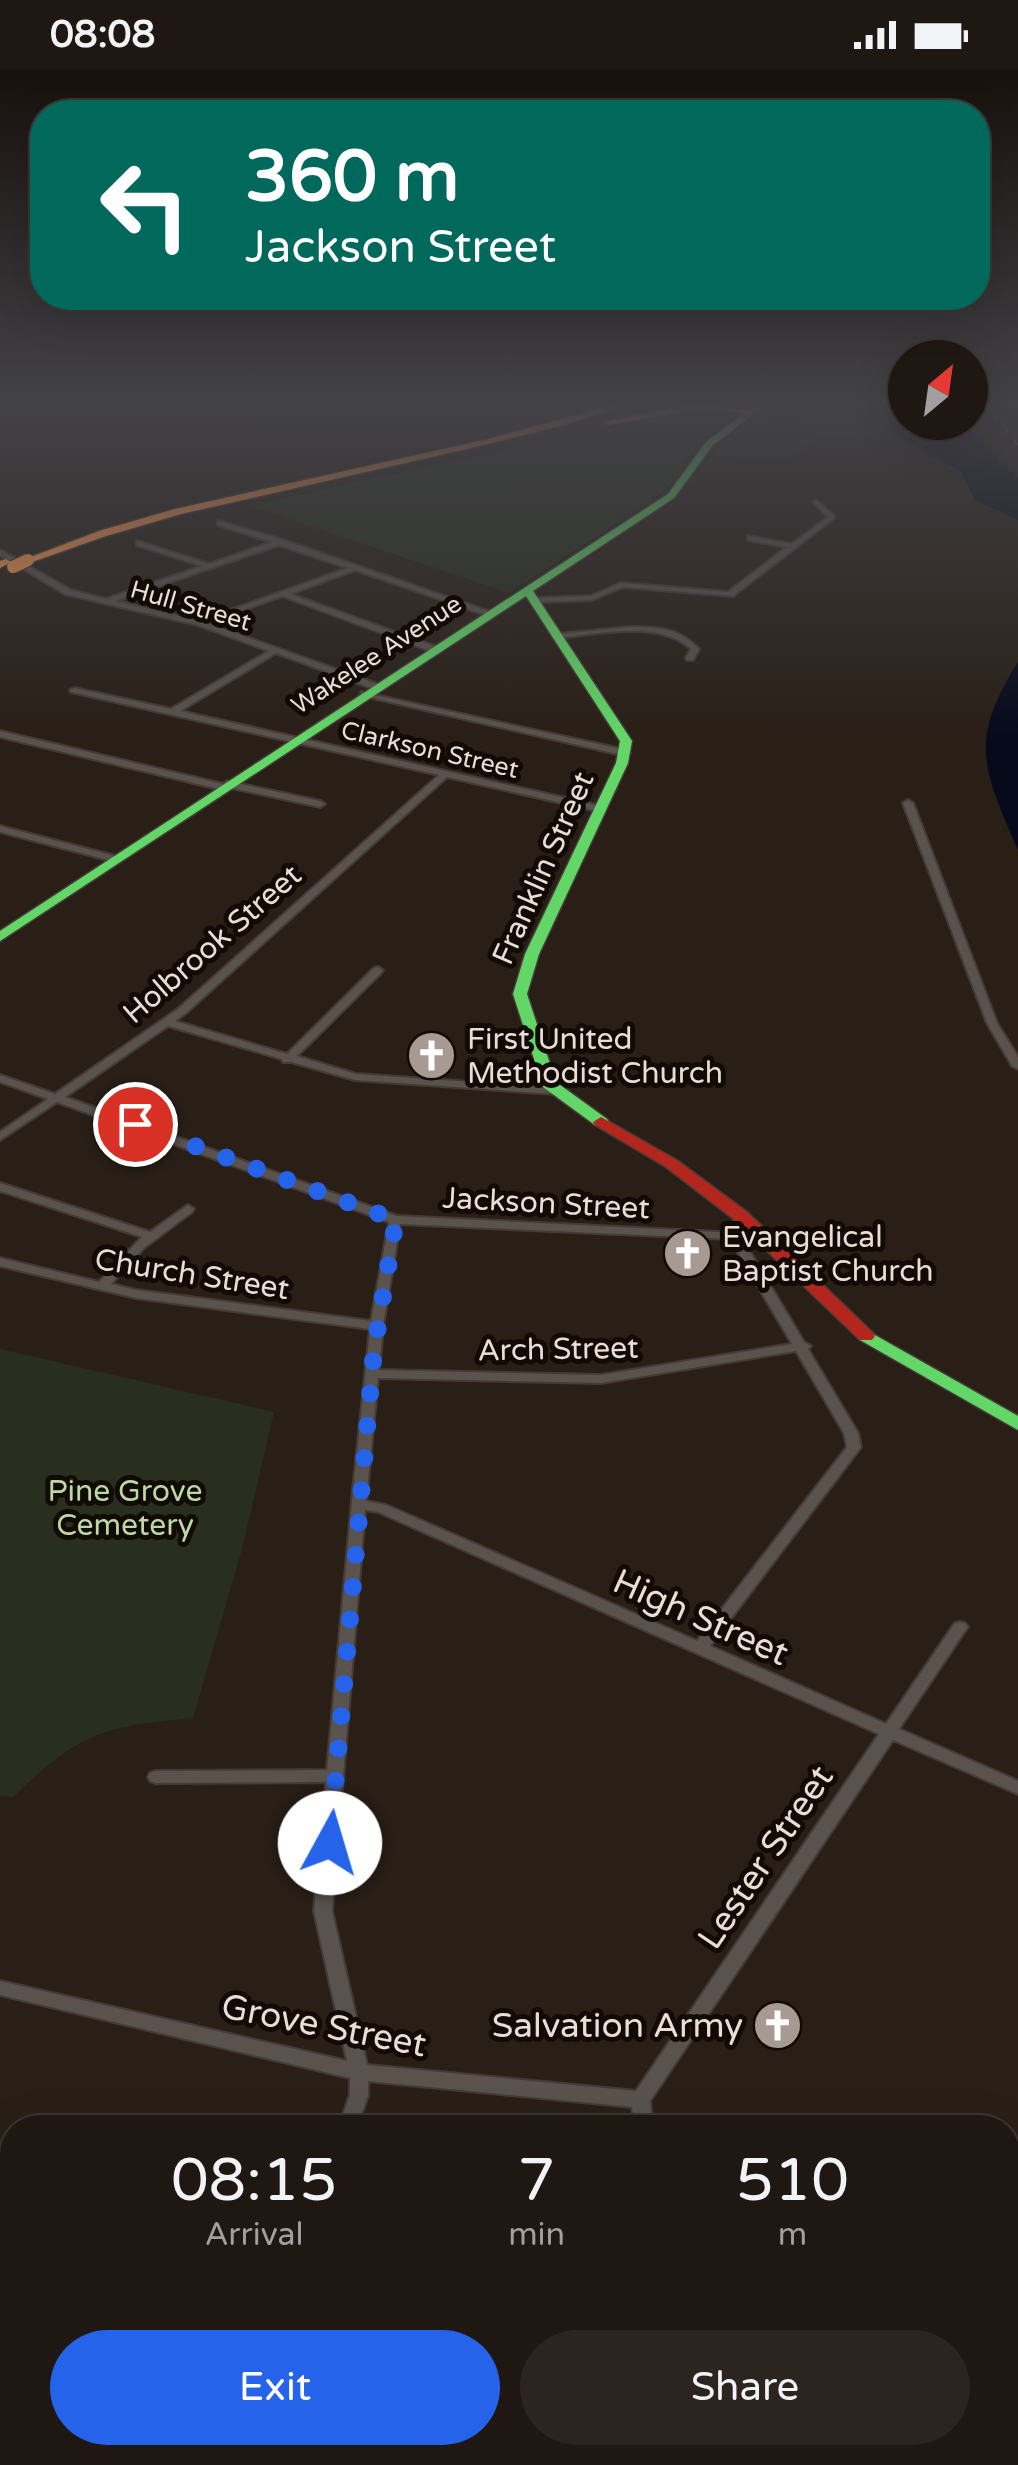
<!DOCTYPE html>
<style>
:root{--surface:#1f1711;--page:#2c241f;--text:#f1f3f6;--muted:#a19f9f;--line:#3c3631;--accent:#2563eb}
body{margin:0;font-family:"Varela Round",sans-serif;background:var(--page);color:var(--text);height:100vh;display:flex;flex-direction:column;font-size:38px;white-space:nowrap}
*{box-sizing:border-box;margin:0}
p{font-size:32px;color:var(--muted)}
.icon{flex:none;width:55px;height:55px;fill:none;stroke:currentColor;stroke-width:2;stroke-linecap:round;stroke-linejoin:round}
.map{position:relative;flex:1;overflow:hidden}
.drawer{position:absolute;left:0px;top:2045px;width:1020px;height:350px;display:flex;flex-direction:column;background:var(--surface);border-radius:40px 40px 0 0;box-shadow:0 10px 40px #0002,0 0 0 2px var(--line)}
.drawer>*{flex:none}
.top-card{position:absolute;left:30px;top:30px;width:960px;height:210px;border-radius:40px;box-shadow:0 10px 40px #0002,0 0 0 2px var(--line);background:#00695c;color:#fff;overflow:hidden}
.needle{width:65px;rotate:29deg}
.buttons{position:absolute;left:888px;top:270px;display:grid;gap:20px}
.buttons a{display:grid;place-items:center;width:100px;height:100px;border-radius:50%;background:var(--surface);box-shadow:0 10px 40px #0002,0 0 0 2px var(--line);font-size:50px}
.pin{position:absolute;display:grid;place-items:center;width:85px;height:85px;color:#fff;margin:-42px;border:5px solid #fff;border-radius:50%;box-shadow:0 2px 10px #0007}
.me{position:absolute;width:110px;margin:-55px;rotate:6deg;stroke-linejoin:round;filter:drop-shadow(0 0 8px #0008)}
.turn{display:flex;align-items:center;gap:35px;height:210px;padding:0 50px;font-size:45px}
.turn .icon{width:130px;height:130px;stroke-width:2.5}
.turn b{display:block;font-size:70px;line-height:85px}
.eta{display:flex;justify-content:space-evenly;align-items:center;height:170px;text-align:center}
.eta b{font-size:60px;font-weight:600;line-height:70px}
.button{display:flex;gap:20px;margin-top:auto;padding:20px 50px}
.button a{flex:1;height:115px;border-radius:60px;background:var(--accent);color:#fff;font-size:40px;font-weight:600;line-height:115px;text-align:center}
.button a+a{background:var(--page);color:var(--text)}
.status{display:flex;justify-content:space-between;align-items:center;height:70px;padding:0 50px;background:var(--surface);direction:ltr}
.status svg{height:28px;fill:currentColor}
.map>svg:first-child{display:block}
</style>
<div class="status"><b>08:08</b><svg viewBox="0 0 49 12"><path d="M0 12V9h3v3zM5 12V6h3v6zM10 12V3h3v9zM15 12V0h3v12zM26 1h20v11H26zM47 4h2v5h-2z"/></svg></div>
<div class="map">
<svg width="1018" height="2395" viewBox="0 0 1018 2395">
<rect width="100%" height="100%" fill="#291f17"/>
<polygon fill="#392313" points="0,2091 12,2094 12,2382 198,2383 193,2395 0,2395"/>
<g fill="#282f1f">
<polygon points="810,331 905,331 905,352 950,370 816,366 793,387 711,386 753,346 797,352 821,333"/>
<path d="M707,339L726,340L734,346L698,373L669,416L650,432L509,523L251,436C402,400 555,372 707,339Z"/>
<path d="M0,1279L274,1342L242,1479L193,1648C101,1657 81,1662 13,1727L0,1726Z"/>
</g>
<g fill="#060a1b">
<polygon points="883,331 905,331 905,352 964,353 1018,408 1018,450 975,430 961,402 894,365"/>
<path d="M1018,592V780C983,699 968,671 1018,592Z"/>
</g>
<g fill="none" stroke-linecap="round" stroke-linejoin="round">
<defs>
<g id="street">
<polygon points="816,430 834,446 834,448 733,526 622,517 592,530 536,532 532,530 536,528 591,526 621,513 728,522 787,477 748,470 748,466 792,474 828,447 813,432"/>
<path d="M218,451L283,470L493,543L486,545L355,500L290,524L436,577V581H430L282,526L207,553L380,615V619H374L276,583L180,641L601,736L606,739L601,742L447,707L186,943L175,951L287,984L374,898L378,897L383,900L382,902L297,986L356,1004L555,1018L561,1021L555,1024L355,1010L291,992H283L282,989L168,956L65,1027L397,1146L719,1162H729L737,1143H745L747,1146L740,1165L804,1272L811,1276L808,1279L858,1363L861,1377L710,1576L886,1654L955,1553L960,1552L965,1553L968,1557L965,1561L899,1659L1018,1711V1724L893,1670L650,2031L653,2058H635L632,2037L368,2011V2025L357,2058H338L350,2025V2008L0,1925V1911L347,1991L314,1841L326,1712L156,1713L150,1711L148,1707L150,1703L156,1701L327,1700L353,1420L370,1259L136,1228L0,1196V1188L99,1212L142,1167L0,1121V1113L150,1162L188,1135L194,1139L192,1142L144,1178L111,1214L136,1220L371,1251L389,1152L57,1032L0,1070V1062L48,1029L0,1012V1005L55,1024L178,939L439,705L71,622L70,620L74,618L171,639L269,581L198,555L65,524L0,485V480L71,520L106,529L202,496L137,475V471L209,494L272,472L218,455ZM279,475L348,498L200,551L115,531ZM400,1154L730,1169L792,1274L601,1305L379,1300L383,1256ZM796,1281L844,1363L847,1377L697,1571L386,1435L366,1431L378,1308L601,1313ZM365,1440L378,1442L879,1664L636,2021L367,1995L332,1841Z"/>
<path d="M631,557C659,557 679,558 699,579L693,590H687L686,588L691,579C659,549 598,564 558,568L554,566L558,564Z"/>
<polygon points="361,622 626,680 630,683 626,686 364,626 361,626"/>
<polygon points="0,661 223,714 227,711 320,731 325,734 320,737 227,717 223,720 0,667"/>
<polygon points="908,730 913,733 997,953 1018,987 1018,999 1012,996 987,953 903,733"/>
<polygon points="0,756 119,787 121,789 116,792 0,762"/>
<polygon points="215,2382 236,2382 232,2395 210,2395"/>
<polygon points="645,2382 666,2382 665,2395 643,2395"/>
</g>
<g id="fast">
<polygon points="761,331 770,331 713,375 674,428 533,521 632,671 628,693 539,884 527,924 556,1012 607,1049 609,1052 607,1055 595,1055 543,1017 513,924 525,884 616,693 620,671 526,526 0,871 0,861 668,424 707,371"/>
<polygon points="866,1260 1018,1346 1018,1360 860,1270 857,1266"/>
<polygon points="1018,2352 1018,2383 1008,2388 998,2383 1008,2382 1008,2357"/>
</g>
<g id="slow">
<polygon points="628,331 640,331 564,355 484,375 181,444 106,466 32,492 23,490 99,461 175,439 484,370"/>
<polygon points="698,333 756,341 752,344 698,339 608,355 604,352"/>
<polygon points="6,489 11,492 0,498 0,491"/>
</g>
<g id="jam">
<polygon points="601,1047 678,1091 747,1142 872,1262 875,1266 872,1270 860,1270 735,1150 666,1097 595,1055 593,1052"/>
<polygon points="964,2382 1008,2381 1008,2382 1003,2392 999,2395 956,2395"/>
</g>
</defs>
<use href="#street" stroke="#443b36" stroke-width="4"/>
<use href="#fast" stroke="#443b36" stroke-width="3"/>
<use href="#slow" stroke="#443b36" stroke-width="3"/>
<use href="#jam" stroke="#443b36" stroke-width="3"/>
<use href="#street" fill="#59524d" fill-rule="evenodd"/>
<use href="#fast" fill="#63d668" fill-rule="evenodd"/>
<use href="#slow" fill="#ff974d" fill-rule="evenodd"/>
<use href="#jam" fill="#b3261e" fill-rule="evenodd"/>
<polyline stroke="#5f5651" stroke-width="2.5" stroke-dasharray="8 8" stroke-linecap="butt" points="984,331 1018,375"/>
<defs>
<polyline id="slow-bridge" points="13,497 28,490"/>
</defs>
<use href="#slow-bridge" stroke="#443b36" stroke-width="15" stroke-linecap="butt"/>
<use href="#slow-bridge" stroke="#ff974d" stroke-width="12"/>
</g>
<linearGradient id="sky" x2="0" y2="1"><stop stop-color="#17110d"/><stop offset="0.5" stop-color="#434247"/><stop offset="1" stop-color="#434247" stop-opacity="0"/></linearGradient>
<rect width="1018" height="666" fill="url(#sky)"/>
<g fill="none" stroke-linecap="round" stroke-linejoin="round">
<polyline stroke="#2563eb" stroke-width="18" stroke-dasharray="0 32.4" points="135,1054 396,1150 374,1280 330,1773"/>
</g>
<defs>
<symbol id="church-disc" viewBox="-11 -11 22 22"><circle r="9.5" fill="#a69a92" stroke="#120a05"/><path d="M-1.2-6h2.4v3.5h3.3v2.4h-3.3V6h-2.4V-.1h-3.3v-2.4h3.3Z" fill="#fff"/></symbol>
</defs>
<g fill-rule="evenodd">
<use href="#church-disc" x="404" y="958" width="55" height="55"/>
<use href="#church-disc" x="660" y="1156" width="55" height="55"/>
<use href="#church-disc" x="750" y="1928" width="55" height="55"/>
</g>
<g text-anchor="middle" stroke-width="10" stroke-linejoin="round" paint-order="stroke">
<g font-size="25" fill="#eaddd4" stroke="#120a05">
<text transform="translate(191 535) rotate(16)" y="9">Hull Street</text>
<text transform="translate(376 584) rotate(-33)" y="9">Wakelee Avenue</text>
<text transform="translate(430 679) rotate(13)" y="9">Clarkson Street</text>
</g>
<g font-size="30" fill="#eaddd4" stroke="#120a05">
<text transform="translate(543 798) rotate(-66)" y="10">Franklin Street</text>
<text transform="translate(212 874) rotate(-41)" y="10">Holbrook Street</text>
<text transform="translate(546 1133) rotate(3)" y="10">Jackson Street</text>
<text transform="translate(192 1204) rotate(9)" y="10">Church Street</text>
<text transform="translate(558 1279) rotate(-1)" y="10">Arch Street</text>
</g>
<g font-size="30" fill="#eaddd4" stroke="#120a05" text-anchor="start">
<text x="467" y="979">First United<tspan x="467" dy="34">Methodist Church</tspan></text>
<text x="722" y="1177">Evangelical<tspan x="722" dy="34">Baptist Church</tspan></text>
</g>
<g font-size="30" fill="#bbd8a5" stroke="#120a05">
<text x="125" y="1431">Pine Grove<tspan x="125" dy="34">Cemetery</tspan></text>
</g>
<g font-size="35" fill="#eaddd4" stroke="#120a05">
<text transform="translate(701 1547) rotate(24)" y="12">High Street</text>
<text transform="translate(765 1787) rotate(-56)" y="12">Lester Street</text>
<text transform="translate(324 1955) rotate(11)" y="12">Grove Street</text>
</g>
<g font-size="35" fill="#eaddd4" stroke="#120a05" text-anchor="end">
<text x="743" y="1967">Salvation Army</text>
</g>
</g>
</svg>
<div class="buttons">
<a><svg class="needle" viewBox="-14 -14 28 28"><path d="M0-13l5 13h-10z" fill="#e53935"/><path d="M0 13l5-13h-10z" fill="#a19f9f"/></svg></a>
</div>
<div class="pin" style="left:135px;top:1054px;background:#d93025"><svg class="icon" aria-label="arrive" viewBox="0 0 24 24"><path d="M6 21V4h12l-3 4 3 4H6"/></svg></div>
<svg class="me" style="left:330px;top:1773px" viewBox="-20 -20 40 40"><circle r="19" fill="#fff"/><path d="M0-13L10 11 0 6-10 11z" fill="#2563eb"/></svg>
<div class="top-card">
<div class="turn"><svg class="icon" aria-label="left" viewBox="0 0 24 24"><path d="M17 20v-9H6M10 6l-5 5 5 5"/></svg><div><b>360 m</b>Jackson Street</div></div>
</div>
<section class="drawer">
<div class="eta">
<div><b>08:15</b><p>Arrival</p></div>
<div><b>7</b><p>min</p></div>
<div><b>510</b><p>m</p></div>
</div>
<div class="button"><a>Exit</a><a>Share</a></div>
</section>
</div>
